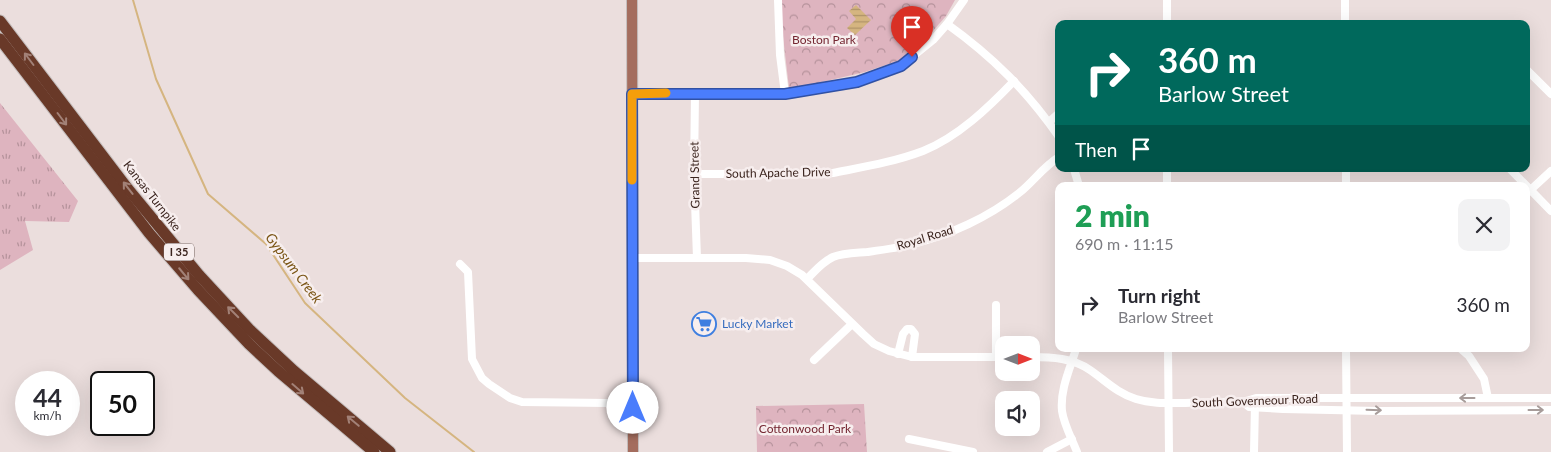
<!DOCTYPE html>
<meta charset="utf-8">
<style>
:root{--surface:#fff;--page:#f2f2f3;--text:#2b2b33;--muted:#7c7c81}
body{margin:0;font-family:Lato,sans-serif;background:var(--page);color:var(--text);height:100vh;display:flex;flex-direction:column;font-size:19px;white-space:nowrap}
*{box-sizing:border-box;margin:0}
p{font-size:16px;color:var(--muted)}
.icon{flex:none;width:28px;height:28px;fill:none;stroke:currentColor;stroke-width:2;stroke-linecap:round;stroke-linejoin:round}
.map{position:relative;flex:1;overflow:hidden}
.details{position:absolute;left:1055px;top:182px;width:475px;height:170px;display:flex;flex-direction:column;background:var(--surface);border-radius:10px;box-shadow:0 5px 20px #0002}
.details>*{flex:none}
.guide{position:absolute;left:1055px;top:20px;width:475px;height:152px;border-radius:10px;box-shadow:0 5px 20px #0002;background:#00695c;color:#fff;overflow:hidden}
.needle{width:32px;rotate:90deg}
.buttons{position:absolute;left:995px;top:336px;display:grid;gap:10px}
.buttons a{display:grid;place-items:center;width:45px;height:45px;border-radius:10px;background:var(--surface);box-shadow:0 5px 20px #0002;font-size:25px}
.speed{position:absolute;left:15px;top:371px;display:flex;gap:10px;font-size:25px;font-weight:700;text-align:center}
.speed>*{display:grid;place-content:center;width:65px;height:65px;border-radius:50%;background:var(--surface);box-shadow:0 5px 20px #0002;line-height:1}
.speed small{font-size:12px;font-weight:400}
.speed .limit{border:2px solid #111;border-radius:8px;background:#fff;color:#111}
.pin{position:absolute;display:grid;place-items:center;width:42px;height:42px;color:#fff;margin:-51px -21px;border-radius:50% 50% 50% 0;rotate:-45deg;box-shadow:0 0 5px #0007}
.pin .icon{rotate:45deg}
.me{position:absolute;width:55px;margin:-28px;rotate:0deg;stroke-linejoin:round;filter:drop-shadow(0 0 4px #0008)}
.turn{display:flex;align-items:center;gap:18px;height:105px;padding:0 20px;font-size:22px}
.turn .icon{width:65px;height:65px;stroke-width:2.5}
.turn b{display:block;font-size:35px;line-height:42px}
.then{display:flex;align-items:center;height:48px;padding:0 20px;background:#0003;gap:10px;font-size:19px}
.round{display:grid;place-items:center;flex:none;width:52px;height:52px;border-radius:10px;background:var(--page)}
.overview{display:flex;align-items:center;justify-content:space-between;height:85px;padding:0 20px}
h1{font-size:30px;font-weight:800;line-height:38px;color:#1e9e55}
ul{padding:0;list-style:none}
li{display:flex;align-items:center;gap:15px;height:75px;padding:0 20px}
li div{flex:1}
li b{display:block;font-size:19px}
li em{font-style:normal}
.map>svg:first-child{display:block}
</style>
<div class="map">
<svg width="1551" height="452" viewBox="0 0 1551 452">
<defs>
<pattern id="grass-tufts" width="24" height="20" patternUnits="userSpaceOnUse" patternTransform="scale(1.25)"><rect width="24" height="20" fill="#deb4bf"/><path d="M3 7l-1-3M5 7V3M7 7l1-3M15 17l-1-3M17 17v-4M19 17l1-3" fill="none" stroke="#b5929b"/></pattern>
<pattern id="forest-crowns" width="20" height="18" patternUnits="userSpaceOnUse" patternTransform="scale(1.25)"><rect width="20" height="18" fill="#deb4bf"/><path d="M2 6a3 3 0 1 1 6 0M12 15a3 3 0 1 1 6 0" fill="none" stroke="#b5929b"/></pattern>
<pattern id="water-rules" width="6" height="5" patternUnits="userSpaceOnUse" patternTransform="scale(1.25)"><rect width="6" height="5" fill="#d5b580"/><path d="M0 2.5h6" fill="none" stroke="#ae9368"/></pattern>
</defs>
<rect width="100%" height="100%" fill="#ebdedd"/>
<polygon fill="url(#grass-tufts)" points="0,103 78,201 69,222 25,221 33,250 0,270"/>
<g fill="url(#forest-crowns)">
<polygon points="782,0 955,0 946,16 932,32 898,61 865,72 792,89 789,88 782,28"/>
<polygon points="864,404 867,452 757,452 756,406"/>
</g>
<polygon fill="url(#water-rules)" points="856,5 871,20 855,35 847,28 856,19 849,11"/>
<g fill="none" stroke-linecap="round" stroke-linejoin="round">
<polyline stroke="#d5b580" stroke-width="2" points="133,0 156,79 208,194 266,244 305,303 405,398 474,452"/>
<defs>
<polyline id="major" points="632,0 633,452"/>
<g id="highway">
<polyline points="0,21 128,189 199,275 249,329 294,371 390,452"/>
<polyline points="0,39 149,233 198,290 249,344 278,371 374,452"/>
</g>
</defs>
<use href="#major" stroke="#c4bdbc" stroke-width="12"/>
<use href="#highway" stroke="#c4bdbc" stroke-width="13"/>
<g stroke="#fff" stroke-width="8">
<polyline points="778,0 780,55 785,94"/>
<polyline points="1167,0 1167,24"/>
<polyline points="1345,0 1345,24"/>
<path d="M947,24C993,57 1027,91 1059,137"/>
<polyline points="1526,69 1551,94"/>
<polyline points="695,93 694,174 697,258"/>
<polyline points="632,94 785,94 857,82 901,66 933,40 947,24 964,0"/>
<polyline points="1049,122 1059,113"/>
<polyline points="1074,169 1079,186"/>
<polyline points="1346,169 1346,186"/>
<polyline points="1510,169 1551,211"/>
<path d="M694,174H822L833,173C863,167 894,162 923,151C958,137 989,107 1014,81"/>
<polyline points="1167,186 1167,169"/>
<polyline points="1526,194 1551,171"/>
<polyline points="632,258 746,258 770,260 787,266 802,275 863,334 874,344 889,351 912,357 1004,357"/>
<polyline points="460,264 468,272 472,359 482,378 489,384 510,398 522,402 608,403 633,406"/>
<path d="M807,279C815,271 822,262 833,257C843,253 856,253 867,252C882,250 898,248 912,244C950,235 989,217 1019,193C1033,182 1043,167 1059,157"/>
<polyline points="996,305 996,357"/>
<path d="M1076,349C1070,369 1060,389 1062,411C1064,425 1072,439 1077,452"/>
<polyline points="1168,349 1169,452"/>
<polyline points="1346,349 1347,452"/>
<polyline points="1461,349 1469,356 1484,379 1488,398"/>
<polyline points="898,354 903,334 907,329 911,329 915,334 912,357"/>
<path d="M1031,357C1052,357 1073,358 1090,370C1106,381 1117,393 1136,399C1152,404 1169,403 1185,403C1205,402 1224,402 1243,402L1256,398H1551"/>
<polyline points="814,360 852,324"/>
<polyline points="1243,402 1249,407 1283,409 1378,411 1551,410"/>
<polyline points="909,439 973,452"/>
<polyline points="1047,452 1072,439"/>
<polyline points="1254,452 1255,403"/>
</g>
<use href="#major" stroke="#a46d5e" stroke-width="10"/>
<use href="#highway" stroke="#693928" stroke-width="11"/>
</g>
<defs><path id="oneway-shaft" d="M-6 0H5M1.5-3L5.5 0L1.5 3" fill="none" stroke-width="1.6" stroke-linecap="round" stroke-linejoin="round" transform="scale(1.25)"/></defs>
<g stroke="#a28177">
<use href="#oneway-shaft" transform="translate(29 59) rotate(-127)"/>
<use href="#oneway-shaft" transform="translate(62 119) rotate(53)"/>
<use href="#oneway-shaft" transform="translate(128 188) rotate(-128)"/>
<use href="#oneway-shaft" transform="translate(184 274) rotate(50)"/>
<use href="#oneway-shaft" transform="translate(233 312) rotate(-135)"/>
<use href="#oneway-shaft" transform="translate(298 389) rotate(41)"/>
<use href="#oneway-shaft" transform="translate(353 421) rotate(-140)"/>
</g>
<g stroke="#a79c9a">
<use href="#oneway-shaft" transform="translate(1467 398) rotate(180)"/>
<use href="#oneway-shaft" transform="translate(1374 410) rotate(2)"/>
<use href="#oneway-shaft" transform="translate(1536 410)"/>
</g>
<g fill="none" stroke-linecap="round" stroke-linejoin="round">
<defs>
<polyline id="route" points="633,408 632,94 785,94 857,82 901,66 912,57"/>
</defs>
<use href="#route" stroke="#3051a4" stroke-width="12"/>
<use href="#route" stroke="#4a7dfc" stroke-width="9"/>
<polyline stroke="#f59e0b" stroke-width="9" points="632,180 632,94 666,93"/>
</g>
<defs>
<symbol id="supermarket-ring" viewBox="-11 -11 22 22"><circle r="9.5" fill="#f7eeee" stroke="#3f7fe0" stroke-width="1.5"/><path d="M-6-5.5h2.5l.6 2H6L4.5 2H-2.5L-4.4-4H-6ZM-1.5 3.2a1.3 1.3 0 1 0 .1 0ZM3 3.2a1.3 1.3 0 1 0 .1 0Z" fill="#3f7fe0"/></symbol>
</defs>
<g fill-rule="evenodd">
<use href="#supermarket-ring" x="690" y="310" width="28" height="28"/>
</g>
<g text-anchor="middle" stroke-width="5" stroke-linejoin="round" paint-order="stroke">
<rect fill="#f7eeee" stroke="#73615c" stroke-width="1" x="164" y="243.5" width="30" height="17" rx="4"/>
<g font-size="11" font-weight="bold" fill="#3b241e">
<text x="179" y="256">I 35</text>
</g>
<g font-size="12" fill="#742631" stroke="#f7eeee">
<text x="824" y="44">Boston Park</text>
<text x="805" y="433">Cottonwood Park</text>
</g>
<g font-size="12" fill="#3b241e" stroke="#f7eeee">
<text transform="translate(778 173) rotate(-1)" y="4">South Apache Drive</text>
<text transform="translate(695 175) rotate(-91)" y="4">Grand Street</text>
<text transform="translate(152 196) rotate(52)" y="4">Kansas Turnpike</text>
<text transform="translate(925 238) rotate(-17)" y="4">Royal Road</text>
<text transform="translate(1255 401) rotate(-2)" y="4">South Governeour Road</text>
</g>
<g font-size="12" fill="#366cbe" stroke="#f7eeee" text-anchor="start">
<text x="722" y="328">Lucky Market</text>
</g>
<g font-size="14" font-style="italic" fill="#7a5515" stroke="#f7eeee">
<text transform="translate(294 268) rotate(53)" y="5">Gypsum Creek</text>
</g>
</g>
</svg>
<div class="buttons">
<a><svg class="needle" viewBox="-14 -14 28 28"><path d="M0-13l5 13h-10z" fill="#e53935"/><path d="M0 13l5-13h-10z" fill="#7c7c81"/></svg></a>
<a><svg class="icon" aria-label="sound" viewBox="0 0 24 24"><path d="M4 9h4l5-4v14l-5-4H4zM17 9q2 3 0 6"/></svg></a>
</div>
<div class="speed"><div>44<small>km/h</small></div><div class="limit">50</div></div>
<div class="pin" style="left:912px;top:57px;background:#d93025"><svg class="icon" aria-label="arrive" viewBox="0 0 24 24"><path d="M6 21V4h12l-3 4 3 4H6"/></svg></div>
<svg class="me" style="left:633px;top:408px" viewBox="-20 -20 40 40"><circle r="19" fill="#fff"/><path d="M0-13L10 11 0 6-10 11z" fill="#4a7dfc"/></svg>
<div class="guide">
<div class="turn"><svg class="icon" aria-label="right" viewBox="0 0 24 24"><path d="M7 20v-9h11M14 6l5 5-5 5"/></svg><div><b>360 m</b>Barlow Street</div></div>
<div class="then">Then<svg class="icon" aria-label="arrive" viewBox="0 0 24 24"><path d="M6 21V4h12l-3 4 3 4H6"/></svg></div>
</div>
<section class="details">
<div class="overview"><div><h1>2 min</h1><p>690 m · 11:15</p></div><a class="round"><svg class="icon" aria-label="close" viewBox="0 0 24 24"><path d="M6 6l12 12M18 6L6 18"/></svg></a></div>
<ul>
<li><svg class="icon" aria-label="right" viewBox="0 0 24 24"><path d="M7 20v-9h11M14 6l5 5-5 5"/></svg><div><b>Turn right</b><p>Barlow Street</p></div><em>360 m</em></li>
</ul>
</section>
</div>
